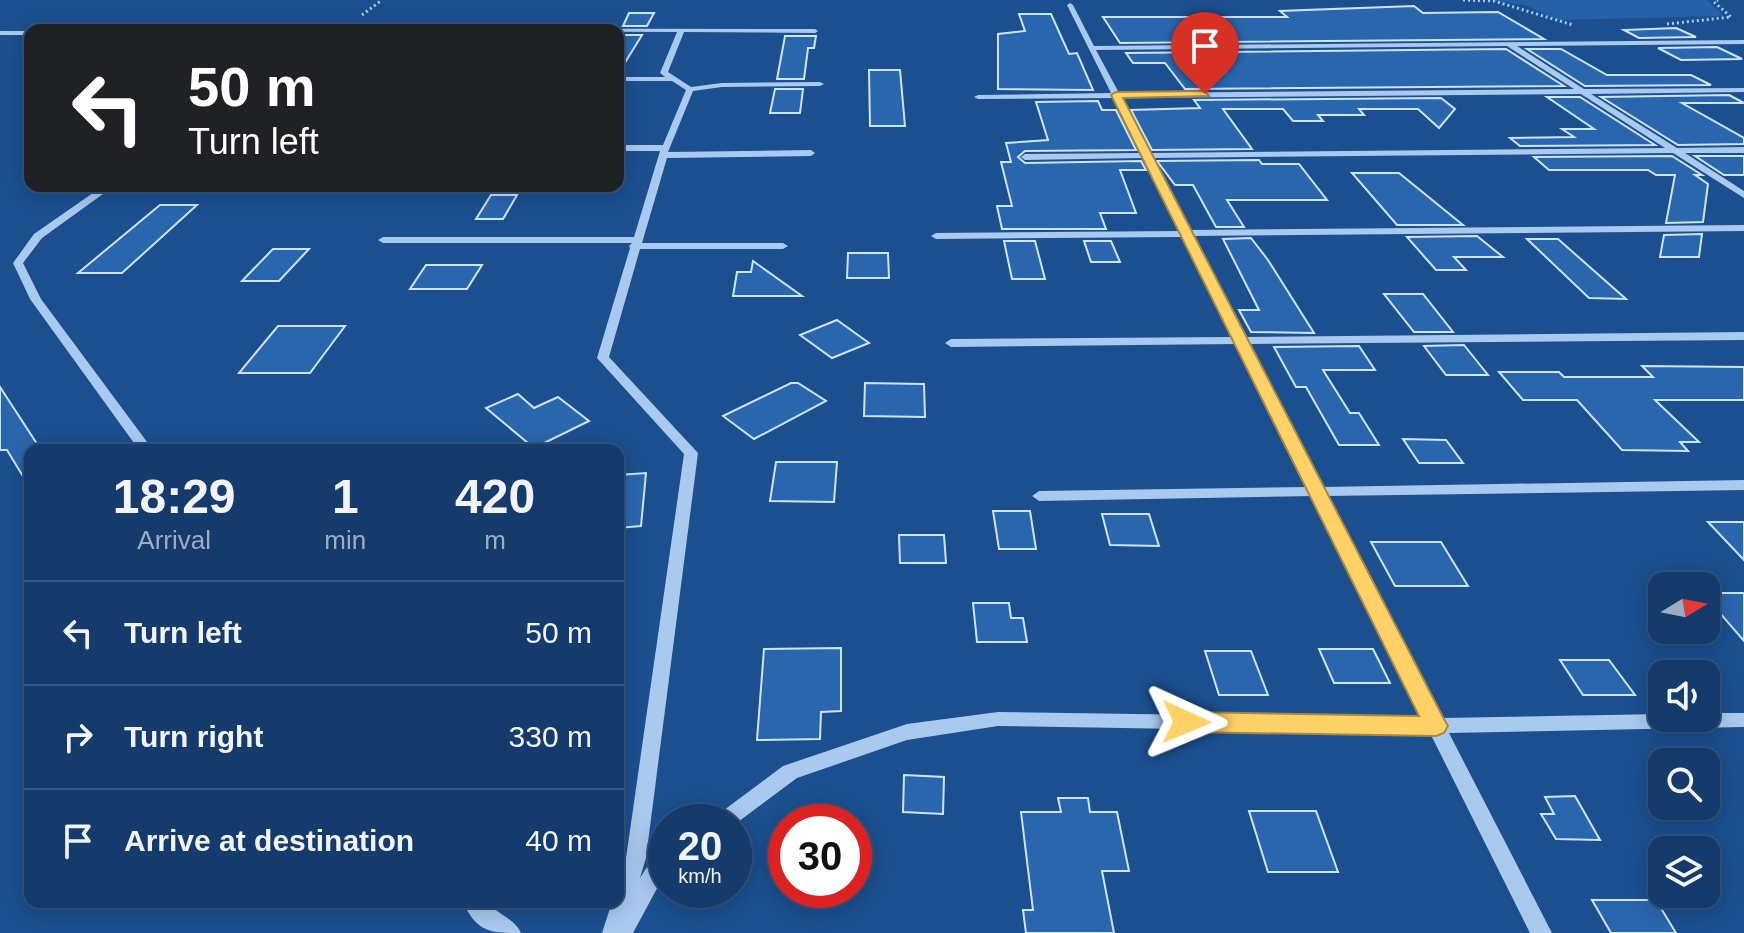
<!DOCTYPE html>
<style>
:root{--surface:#143b6b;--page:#1d4271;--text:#f1f3f6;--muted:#9dadc1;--line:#33557e}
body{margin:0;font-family:Arial,sans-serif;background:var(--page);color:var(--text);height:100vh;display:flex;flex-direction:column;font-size:30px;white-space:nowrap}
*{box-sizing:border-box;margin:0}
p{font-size:26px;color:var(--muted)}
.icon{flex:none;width:44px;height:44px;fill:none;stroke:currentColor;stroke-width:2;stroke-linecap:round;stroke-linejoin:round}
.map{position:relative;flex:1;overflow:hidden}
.panel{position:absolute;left:24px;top:444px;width:600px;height:464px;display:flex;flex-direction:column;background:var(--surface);border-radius:16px;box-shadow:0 4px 20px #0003,0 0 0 2px var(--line)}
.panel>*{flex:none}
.hud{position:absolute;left:24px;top:24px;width:600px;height:168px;border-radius:16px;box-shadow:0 4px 20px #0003,0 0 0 2px var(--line);background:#202124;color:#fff;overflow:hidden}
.needle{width:52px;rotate:80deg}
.buttons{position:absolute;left:1648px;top:572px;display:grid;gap:16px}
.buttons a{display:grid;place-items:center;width:72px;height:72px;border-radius:16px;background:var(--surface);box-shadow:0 4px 20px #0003,0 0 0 2px var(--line);font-size:40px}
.speed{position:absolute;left:648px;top:804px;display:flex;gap:16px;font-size:40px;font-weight:700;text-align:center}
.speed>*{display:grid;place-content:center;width:104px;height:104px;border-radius:50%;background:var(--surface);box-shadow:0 4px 20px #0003,0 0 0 2px var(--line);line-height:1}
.speed small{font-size:20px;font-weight:400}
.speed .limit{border:12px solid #d22;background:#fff;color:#111}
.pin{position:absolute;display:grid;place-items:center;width:68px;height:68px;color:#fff;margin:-82px -34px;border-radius:50% 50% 50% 0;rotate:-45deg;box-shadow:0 0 8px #0007}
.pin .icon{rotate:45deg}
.me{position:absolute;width:88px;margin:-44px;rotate:91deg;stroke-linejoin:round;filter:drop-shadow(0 0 6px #0008)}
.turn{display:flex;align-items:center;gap:28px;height:168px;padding:0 32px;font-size:36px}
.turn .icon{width:104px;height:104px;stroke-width:2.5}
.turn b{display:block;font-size:56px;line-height:68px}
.eta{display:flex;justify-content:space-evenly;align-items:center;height:136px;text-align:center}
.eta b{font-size:48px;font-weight:600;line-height:56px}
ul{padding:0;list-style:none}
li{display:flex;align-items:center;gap:24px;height:104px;padding:0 32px;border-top:2px solid var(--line)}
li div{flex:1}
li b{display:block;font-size:30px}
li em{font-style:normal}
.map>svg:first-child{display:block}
</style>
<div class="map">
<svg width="1744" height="933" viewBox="0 0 1744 933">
<rect width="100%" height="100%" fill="#1b4f8f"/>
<polygon fill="#2461a8" points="1486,0 1707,0 1724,16 1558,20 1525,5"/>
<g fill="#2a66ad" stroke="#cfe3fa" stroke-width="2">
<polygon points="1414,6 1423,13 1498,12 1544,39 1120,43 1103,17 1287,17 1280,11"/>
<polygon points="629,13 654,13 647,26 623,26"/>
<polygon points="1019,14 1051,14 1069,54 1077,53 1093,90 998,89 998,34 1025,31"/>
<polygon points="1676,28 1696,37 1639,38 1624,30"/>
<polygon points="619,35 642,35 618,74 618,38"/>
<polygon points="785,36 816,36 814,48 808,48 804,79 777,79"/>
<polygon points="1717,47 1742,59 1681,60 1658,48"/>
<polygon points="1506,49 1564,86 1185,89 1165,63 1133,63 1126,53"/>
<polygon points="1527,49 1561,49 1607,75 1691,75 1711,85 1585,86"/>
<polygon points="869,70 900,70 905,126 870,126"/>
<polygon points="775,89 803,89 800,113 770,113"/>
<polygon points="1729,95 1744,103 1682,103 1744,138 1744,144 1678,145 1601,97"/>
<polygon points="1547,97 1580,97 1655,145 1520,146 1510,138 1574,137 1562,129 1594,129"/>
<polygon points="1441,98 1455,109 1439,128 1418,109 1359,109 1364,115 1318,115 1323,121 1293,121 1283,109 1223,109 1252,149 1152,150 1131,110 1200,108 1194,100"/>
<polygon points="1098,101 1102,110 1116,110 1136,150 1025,151 1018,157 1025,163 1141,161 1146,170 1120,170 1136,213 1100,213 1106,229 1002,229 997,206 1012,206 1001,162 1011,162 1006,143 1048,140 1036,102"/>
<polygon points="1672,156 1702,175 1695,175 1708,184 1703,222 1666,223 1675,175 1656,175 1648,170 1549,170 1534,157"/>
<polygon points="1695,156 1744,156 1744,175 1724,175"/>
<polygon points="1259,160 1262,164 1299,164 1327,200 1227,200 1244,227 1216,227 1193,185 1175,185 1157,161"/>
<polygon points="1352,173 1399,173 1463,225 1397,225"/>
<polygon points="491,195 517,195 503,219 476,219"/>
<polygon points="160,205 197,205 122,273 78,273"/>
<polygon points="1702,234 1699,257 1660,257 1664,235"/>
<polygon points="1477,236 1503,257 1454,257 1466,270 1436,270 1407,237"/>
<polygon points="1251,238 1268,260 1314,333 1251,332 1239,310 1259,310 1223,239"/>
<polygon points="1527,239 1558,239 1626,299 1589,298"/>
<polygon points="1004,241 1035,241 1045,279 1012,279"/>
<polygon points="1084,241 1111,241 1120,262 1091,262"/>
<polygon points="273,249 309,249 279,281 242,281"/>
<polygon points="848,253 888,253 889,278 847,278"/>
<polygon points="753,261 802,296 733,296 737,272 751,272"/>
<polygon points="426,265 482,265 467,289 410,289"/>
<polygon points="1384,294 1423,294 1453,332 1414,332"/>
<polygon points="837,320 869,343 832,358 800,335"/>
<polygon points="278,326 345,326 310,373 239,373"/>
<polygon points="1464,345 1488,375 1446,375 1424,346"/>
<polygon points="1359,346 1375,370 1323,370 1350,413 1359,413 1379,445 1339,445 1306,387 1296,387 1274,347"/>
<polygon points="1642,366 1744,367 1744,400 1655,400 1699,442 1680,442 1688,451 1622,450 1577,400 1523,400 1499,372 1559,372 1564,377 1653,377"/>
<polygon points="791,383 798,383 826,401 754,439 723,416"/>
<polygon points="865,383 924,384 925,417 864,416"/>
<polygon points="0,387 41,450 30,450 30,488 7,450 0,450"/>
<polygon points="518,394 534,408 558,397 589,421 534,448 486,408"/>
<polygon points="1403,439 1446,440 1463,463 1419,463"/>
<polygon points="776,462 837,462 834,502 770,501"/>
<polygon points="646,473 641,526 618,528 618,475"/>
<polygon points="993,511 1030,511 1036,549 999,549"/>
<polygon points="1102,514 1149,514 1159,546 1110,545"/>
<polygon points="1708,522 1744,522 1744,560"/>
<polygon points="899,535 944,535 946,563 900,563"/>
<polygon points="1371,542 1441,542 1468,586 1395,586"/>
<polygon points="1706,593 1744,593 1744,641 1706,597"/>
<polygon points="973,603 1009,603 1011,618 1023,618 1027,642 977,642"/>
<polygon points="841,648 841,711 821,712 820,739 757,740 764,649"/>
<polygon points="1319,649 1373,649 1390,683 1334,683"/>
<polygon points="1205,651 1251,651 1268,695 1219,695"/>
<polygon points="1560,660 1609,660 1635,695 1583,695"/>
<polygon points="904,775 944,777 943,814 903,812"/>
<polygon points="1575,796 1600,840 1556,839 1541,814 1554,814 1545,797"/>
<polygon points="1058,798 1088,798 1090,812 1117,812 1129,871 1102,871 1114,933 1026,933 1023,910 1033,910 1021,812 1061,812"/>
<polygon points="1249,811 1316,811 1338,872 1268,872"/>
<polygon points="1592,900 1656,900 1676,933 1611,933"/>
</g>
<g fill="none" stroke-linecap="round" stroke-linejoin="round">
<g stroke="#a9c9ee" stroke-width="3" stroke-dasharray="2 3" stroke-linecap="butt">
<polyline points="1463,0 1494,1 1573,25"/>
<polyline points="362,15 382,0"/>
<polyline points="1667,24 1731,17 1714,2 1718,0"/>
</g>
<g fill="#a9c9ee" fill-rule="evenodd">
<path d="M1070,3L1073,5L1094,46L1744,40V44L1517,46L1584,89L1744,88V92L1591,94L1677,148L1744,147V153H1685L1744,191V198L1673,153L1152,158L1190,230L1744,225V231L1193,236L1245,337L1744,332V340L1248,344L1322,487L1744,480V490L1327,496L1442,718L1662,714V718H1706V713H1744V727L1449,733L1552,933H1530L1430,733L998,726L907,740L797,778L734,825V822H713L716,816L783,766L907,724L998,712L1422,718L1312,496L1039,501L1032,496L1039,491L1307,487L1236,344L951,347L945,343L951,339L1232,337L1182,237L936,239L931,236L936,233L1179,231L1143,158L1025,160L1021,157L1025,154L1141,153L1113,98L978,99L974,97L978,95L1111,93L1067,5ZM1507,46L1574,89L1119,93L1096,50ZM1581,94L1665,148L1150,153L1121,98Z"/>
<polygon points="254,28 815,29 818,31 815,33 684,32 668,72 691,87 722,83 820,82 824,84 820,86 722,87 693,91 668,152 811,150 815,153 811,156 667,158 642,243 783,243 788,246 783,249 640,249 609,357 698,453 646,858 640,878 647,867 666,855 666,877 661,881 633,933 602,933 612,902 618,902 618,883 626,858 684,454 597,358 630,248 629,246 632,243 383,243 378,240 383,237 634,237 660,151 618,151 618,145 663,145 686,90 672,81 618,81 618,77 665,77 660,73 677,32 251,30"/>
<rect x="0" y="31" width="30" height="4"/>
<polygon points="103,186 114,186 42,238 23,263 41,299 153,450 139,450 30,299 13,263 34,234"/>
<path d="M463,902H487C497,914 515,919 521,933C491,933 477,933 463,902Z"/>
</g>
</g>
<polygon fill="#ffd166" stroke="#a68842" stroke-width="2" points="1205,91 1209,96 1123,98 1444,719 1448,726 1444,733 1436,736 1186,732 1177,729 1174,722 1177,715 1186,712 1419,716 1111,95 1116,92"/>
</svg>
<div class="buttons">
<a><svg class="needle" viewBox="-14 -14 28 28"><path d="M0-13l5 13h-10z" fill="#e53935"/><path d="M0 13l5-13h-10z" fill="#9dadc1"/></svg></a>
<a><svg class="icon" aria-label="sound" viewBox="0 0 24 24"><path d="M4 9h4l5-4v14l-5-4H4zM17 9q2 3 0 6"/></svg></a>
<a><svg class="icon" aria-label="search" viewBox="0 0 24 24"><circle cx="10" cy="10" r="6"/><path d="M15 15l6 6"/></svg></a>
<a><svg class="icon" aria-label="layers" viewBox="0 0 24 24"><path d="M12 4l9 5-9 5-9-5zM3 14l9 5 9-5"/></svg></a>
</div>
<div class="speed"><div>20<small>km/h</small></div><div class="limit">30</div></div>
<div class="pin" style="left:1205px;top:94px;background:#d93025"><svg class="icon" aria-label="arrive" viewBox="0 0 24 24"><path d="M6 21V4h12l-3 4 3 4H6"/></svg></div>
<svg class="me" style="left:1186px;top:722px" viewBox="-20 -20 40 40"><path d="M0-17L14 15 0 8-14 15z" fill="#ffd166" stroke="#fff" stroke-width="4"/></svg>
<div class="hud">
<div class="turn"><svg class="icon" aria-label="left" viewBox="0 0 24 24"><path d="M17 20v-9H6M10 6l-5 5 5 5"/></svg><div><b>50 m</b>Turn left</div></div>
</div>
<section class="panel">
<div class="eta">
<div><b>18:29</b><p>Arrival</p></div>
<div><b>1</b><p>min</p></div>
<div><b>420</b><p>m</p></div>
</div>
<ul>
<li><svg class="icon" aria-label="left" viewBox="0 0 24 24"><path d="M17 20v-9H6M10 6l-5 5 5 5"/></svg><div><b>Turn left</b></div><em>50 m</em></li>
<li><svg class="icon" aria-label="right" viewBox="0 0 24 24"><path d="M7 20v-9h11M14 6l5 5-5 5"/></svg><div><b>Turn right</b></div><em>330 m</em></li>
<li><svg class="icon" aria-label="arrive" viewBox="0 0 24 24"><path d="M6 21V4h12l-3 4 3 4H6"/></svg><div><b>Arrive at destination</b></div><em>40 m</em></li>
</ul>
</section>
</div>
